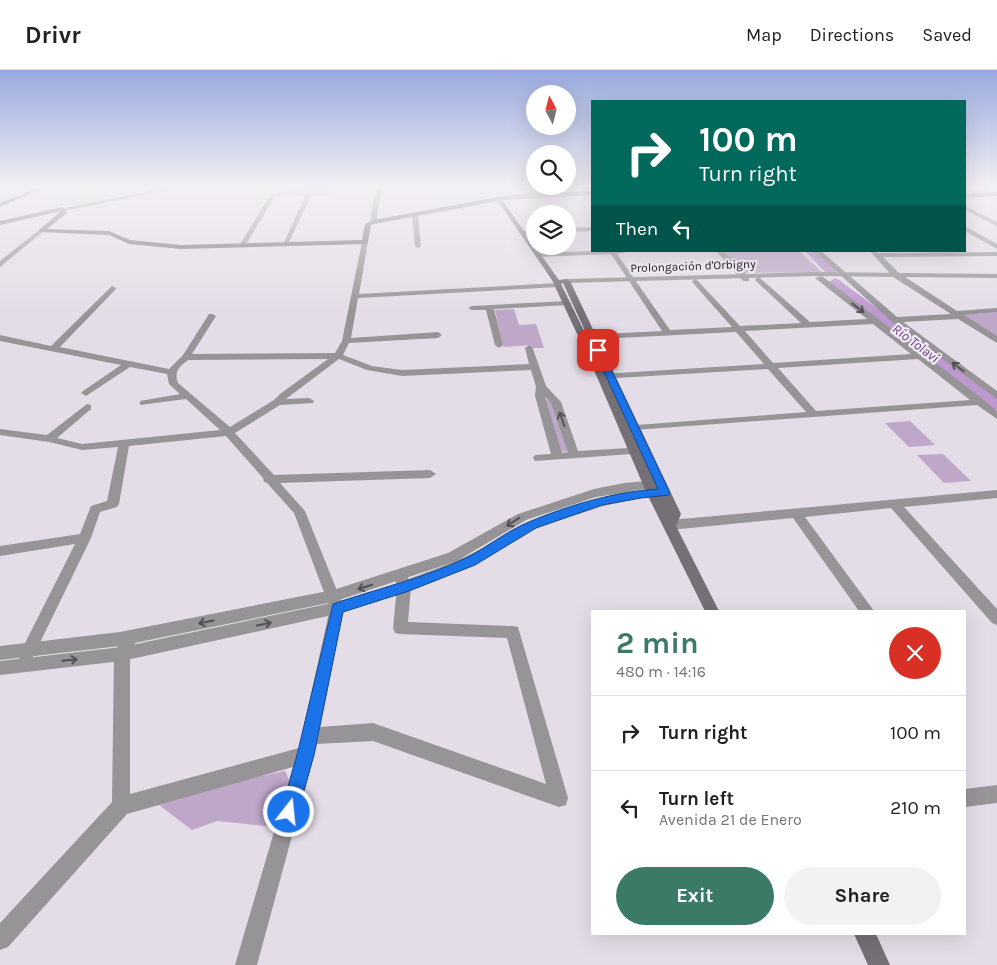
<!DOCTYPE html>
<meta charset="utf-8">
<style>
:root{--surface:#fff;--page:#f2f2f2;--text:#202124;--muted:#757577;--line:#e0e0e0;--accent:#3b7a67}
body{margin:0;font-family:Karla,sans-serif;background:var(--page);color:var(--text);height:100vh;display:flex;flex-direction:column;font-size:19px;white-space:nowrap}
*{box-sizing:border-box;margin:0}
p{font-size:16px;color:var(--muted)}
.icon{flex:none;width:28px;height:28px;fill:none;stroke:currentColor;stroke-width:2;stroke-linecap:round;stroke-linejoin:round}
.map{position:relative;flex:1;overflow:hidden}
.details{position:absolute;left:591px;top:540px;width:375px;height:325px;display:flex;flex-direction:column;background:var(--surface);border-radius:0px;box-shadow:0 5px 20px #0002}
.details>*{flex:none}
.guide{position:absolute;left:591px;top:30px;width:375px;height:152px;border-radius:0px;box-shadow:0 5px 20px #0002;background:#00695c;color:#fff;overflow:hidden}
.needle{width:32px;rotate:353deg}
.buttons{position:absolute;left:526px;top:15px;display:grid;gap:10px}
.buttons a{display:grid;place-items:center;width:50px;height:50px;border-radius:50%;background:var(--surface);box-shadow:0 5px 20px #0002;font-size:25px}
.pin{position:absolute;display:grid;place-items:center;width:42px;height:42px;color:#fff;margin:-21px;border-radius:10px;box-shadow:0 2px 8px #0006}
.me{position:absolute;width:55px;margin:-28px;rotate:16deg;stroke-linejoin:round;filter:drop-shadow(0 0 4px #0008)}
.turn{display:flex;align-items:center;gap:18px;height:105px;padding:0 25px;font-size:22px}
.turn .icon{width:65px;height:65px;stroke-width:2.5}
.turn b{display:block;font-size:35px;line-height:42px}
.then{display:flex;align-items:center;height:48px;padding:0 25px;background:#0003;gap:10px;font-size:19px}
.round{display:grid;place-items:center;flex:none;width:52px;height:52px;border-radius:26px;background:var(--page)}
.summary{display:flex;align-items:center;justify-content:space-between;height:85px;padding:0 25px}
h1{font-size:30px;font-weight:700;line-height:38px;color:var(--accent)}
.primary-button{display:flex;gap:10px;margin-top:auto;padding:10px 25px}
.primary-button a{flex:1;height:58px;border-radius:30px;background:var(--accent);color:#fff;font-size:20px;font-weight:700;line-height:58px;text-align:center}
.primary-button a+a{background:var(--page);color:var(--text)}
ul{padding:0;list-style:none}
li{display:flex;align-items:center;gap:15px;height:75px;padding:0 25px;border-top:1px solid var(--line)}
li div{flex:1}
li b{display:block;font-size:19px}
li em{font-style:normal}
header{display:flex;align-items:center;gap:30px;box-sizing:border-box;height:70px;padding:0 25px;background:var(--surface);border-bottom:1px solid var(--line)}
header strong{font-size:24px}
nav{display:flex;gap:28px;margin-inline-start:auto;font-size:18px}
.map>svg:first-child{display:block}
</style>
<header>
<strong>Drivr</strong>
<nav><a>Map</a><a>Directions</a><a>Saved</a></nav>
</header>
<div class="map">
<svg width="997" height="895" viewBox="0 0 997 895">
<rect width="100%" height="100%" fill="#e4dde7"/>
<g fill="#bea7c9">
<polygon points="332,116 329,125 269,127 271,123"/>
<polygon points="723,181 799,181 822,202 744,203"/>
<polygon points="514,239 519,255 536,254 544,278 533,278 532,275 503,277 495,240"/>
<polygon points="997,242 997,267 962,245"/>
<polygon points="544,329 553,332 569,381 559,382"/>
<polygon points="910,351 935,375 909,377 885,353"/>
<polygon points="943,384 971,411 944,413 917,385"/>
<polygon points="285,701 290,712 276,757 217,751 192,760 159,735 238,711"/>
</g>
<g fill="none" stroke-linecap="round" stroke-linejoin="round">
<g fill="#be99cf" fill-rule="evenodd">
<polygon points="805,181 816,181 836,201 834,203 826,203"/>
<polygon points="835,208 839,210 997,327 997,340 991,338 831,214 829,212"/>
</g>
<g fill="#979498" fill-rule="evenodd">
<polygon points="176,116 188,116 63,141 60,139"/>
<polygon points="376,116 382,116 376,152 373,154 370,152"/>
<polygon points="535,116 540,116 534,125 530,125"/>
<polygon points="308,124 311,126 287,176 282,177 305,126"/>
<polygon points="269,127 274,128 245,176 240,177 239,176"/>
<polygon points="965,136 997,152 997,156 965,140"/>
<polygon points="415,144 418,146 421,176 418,178 415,176 412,146"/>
<polygon points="965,156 997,174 997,179 965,161"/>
<polygon points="592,157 592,161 568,162 568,158"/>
<polygon points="535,159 535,163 521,164 518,162"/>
<polygon points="39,160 44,161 0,197 0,191"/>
<path d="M365,170L368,172L359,224L558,213L562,215L558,217L358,228L351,268L438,262L442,265L438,268L349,273L343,285L372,296L402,300L529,294L525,278L529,275L532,276L546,316L561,332L578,381L645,377L651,380L645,383L535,391L533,388L535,385L551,384L535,326L536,317L531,300L402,306L367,300L339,289L286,329L309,328L314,331L313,333L280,335L235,363L274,405L430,400L436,404L430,408L280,413L305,441L344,538L320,657L373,653L546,714L507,568L400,564L395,563L393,558L397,517L394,505L396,501L401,500L406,501L411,517L408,552L513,556L518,557L568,728L566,735L559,737L373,671L317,674L257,895H235L293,697L127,744L8,877L0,880V853L112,732L114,584L125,562L130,560L135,562L138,567L130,584V724L299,678L330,538L294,443L267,413L264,412L263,408L226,366L129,376L119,434L117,437L100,442L91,468L31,591L26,593L21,591L18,586L21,581L75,474L0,486V476L80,464L91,436L107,431L118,377L82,380L49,372L0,365V359L47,365L87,334L91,335V339L57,368L82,374L220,360L186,329L140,335V331L180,324L169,314L167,304L130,297L86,326L81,323L83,321L121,295L0,271V265L51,276L112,216L116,218L115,220L60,277L169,299L183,285L209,244H212L216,246L192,284L335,283L342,271L362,172ZM328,289L280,324L274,330L230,357L178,313C174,301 179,297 188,290ZM545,327L551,333L568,382L562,383Z"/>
<path d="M592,181H632L617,184L670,260L732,257L693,213L692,211L696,209L740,256L801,253L756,211L755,209L759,207L810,252L867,249L815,208L822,206L984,330L997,341V349L977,335L620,361L619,359L624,356L806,342L768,299L599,309V305L602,304L764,294L736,262L579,270L578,268L582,265L662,261L611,184L539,187L536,185L539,183ZM873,254L911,284L773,293L745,261ZM918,289L970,330L816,341L778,298Z"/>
<polygon points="716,181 723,181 749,207 749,211 743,211"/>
<polygon points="814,181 821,181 897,247 951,244 893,207 870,181 879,183 997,182 997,186 883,187 899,203 957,241 997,238 997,242 964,245 997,266 997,273 958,249 903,252 997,321 997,329 892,252"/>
<polygon points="567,231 571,233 570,235 494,239 503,275 499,278 495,275 486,240 472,240 468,238 472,236"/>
<polygon points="997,420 997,428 904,437 997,539 997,555 992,553 891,438 805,447 874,541 859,541 793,448 670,460 666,458 664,455 666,452 670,450"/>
<polygon points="997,715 997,733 965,737 965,719"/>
</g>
<g fill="#979498" fill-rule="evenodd">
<polygon points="814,202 997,204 997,208 814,206 566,213 562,211 566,209"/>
<path d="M658,410L662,411L664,414L662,417L596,427L526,450L460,489C484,480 504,462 528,452C554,440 641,413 666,420L668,423L666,426L641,428L603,436L536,458L475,495L409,521L337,544L122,591L0,605V591L122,577L337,532L401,512L451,493L333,532L120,576L0,590V576L120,562L333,520L448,483L518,444L594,419L624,413Z"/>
</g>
<g fill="#747076" fill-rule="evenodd">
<path d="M592,121V125L502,130L559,210L566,209L570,211L681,444L676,456L719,541H705L647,424L597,307L552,210L498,131L374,154L371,155L368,172L365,174L181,179L129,174L109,165L39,162V160L61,141L0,155V151L63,137L67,143L47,159L109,161L130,170L181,175L362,170L365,154L373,150L509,125ZM563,213L598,289L561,214Z"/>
<polygon points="997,122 997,126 965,128 965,124"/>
<polygon points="854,864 876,864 890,895 868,895"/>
</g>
<polygon fill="#5b565d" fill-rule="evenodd" points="41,116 48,116 0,137 0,133"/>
</g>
<defs><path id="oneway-shaft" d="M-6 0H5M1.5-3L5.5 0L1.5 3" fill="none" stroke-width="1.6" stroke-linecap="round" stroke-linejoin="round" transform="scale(1.25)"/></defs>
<g stroke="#535154">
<use href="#oneway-shaft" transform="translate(858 238) rotate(38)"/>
<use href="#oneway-shaft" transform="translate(958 297) rotate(-143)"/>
<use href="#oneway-shaft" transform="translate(562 349) rotate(-109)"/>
<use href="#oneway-shaft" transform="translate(513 452) rotate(147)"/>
<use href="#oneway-shaft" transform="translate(365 517) rotate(163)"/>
<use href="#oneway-shaft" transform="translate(206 552) rotate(169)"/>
<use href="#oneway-shaft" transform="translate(264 554) rotate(-12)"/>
<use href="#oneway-shaft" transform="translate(70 590) rotate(-6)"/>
</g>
<linearGradient id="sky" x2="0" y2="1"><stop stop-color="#97a9de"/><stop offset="0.48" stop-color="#f3f0f4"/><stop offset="1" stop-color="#f3f0f4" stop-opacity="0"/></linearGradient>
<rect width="997" height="242" fill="url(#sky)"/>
<path fill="#1a73e8" stroke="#114b97" d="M595,279L602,280L670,423L669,425L641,428L602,435L536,458L475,495L409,521L343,542L314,685L298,742L295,748L289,751L283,748L281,742L297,685L333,534C377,519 424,508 466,488C488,477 507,461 529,452C569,435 614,422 658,419L594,280Z"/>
<g text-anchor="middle" stroke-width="4.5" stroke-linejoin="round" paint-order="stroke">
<g font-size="12" fill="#262427" stroke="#f1ebf5">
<text transform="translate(693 196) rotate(-2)" y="4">Prolongación d'Orbigny</text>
</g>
<g font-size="14" font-style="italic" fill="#6c3e81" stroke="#f1ebf5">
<text transform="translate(916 273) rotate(37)" y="5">Río Tolavi</text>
</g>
</g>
</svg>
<div class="buttons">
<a><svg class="needle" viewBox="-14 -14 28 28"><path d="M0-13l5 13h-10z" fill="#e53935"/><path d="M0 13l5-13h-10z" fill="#757577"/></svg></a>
<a><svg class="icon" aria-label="search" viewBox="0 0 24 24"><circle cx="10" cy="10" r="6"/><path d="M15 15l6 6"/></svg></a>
<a><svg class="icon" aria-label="layers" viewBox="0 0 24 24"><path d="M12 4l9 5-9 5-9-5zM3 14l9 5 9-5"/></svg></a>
</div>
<div class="pin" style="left:598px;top:280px;background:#d93025"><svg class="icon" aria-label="arrive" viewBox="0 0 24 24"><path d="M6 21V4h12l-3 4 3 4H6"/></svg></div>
<svg class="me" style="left:289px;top:742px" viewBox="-20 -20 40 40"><circle r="17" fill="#1a73e8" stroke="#fff" stroke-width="3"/><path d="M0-11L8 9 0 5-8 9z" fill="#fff"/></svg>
<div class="guide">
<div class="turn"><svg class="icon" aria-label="right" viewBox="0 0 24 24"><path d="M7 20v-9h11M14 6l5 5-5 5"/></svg><div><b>100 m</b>Turn right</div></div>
<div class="then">Then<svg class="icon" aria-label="left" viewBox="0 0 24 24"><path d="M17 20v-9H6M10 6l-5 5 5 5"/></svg></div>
</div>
<section class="details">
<div class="summary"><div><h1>2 min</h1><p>480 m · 14:16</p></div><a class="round" style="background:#d93025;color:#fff"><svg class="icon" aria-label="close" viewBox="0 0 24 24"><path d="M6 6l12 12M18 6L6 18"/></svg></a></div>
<ul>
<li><svg class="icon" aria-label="right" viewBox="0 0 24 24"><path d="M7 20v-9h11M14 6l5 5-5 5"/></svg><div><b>Turn right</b></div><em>100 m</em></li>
<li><svg class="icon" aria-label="left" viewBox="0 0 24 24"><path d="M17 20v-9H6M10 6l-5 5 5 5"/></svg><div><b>Turn left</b><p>Avenida 21 de Enero</p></div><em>210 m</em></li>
</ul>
<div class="primary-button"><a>Exit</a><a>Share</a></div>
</section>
</div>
